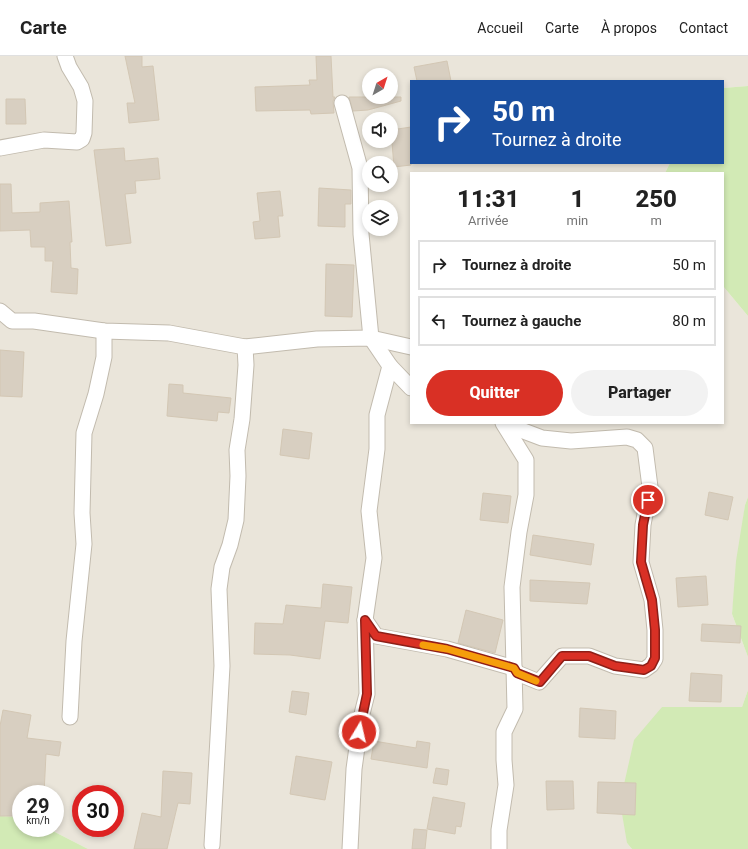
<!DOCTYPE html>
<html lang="fr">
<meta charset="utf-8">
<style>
:root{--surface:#fff;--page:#f2f2f2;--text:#222;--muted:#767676;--line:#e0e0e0;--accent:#d93025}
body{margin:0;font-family:Roboto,sans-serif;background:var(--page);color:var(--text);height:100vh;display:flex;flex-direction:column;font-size:15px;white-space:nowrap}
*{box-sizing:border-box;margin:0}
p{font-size:13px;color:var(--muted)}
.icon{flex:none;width:22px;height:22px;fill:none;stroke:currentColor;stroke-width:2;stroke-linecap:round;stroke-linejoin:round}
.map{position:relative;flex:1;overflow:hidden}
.panel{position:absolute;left:410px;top:116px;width:314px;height:252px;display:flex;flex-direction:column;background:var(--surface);border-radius:0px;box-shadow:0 2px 6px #0003}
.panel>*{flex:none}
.hud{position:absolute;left:410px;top:24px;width:314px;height:84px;border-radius:0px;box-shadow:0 2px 6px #0003;background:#1a4fa0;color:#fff;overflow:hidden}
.needle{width:26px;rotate:39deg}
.controls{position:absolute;left:362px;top:12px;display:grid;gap:8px}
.controls a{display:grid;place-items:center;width:36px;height:36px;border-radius:50%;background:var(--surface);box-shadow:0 2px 6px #0003;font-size:20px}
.speed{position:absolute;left:12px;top:729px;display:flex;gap:8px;font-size:20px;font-weight:700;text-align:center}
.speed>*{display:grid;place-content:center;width:52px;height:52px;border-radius:50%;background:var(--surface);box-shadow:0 2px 6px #0003;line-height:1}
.speed small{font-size:10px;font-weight:400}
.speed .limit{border:6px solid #d22;background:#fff;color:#111}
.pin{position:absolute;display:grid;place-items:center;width:34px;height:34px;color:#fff;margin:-17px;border:2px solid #fff;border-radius:50%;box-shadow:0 1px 4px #0007}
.me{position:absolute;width:44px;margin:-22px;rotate:9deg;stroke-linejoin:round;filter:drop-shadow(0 0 3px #0008)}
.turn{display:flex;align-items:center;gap:14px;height:84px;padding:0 16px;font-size:18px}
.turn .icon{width:52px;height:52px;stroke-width:2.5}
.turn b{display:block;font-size:28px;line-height:34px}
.eta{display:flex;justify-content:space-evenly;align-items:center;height:68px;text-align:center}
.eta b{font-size:24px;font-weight:800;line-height:28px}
.cta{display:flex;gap:8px;margin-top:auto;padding:8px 16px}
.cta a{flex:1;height:46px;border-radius:24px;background:var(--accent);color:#fff;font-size:16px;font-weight:800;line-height:46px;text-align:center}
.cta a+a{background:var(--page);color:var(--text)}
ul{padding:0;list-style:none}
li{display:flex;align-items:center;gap:12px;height:50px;margin:0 8px 6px;padding:0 8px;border:2px solid var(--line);border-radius:0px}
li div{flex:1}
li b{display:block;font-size:15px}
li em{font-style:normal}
header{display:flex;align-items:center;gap:24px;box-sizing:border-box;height:56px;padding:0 20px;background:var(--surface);border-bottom:1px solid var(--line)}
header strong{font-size:19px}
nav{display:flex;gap:22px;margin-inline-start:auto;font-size:14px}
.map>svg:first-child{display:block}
</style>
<header>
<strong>Carte</strong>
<nav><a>Accueil</a><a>Carte</a><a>À propos</a><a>Contact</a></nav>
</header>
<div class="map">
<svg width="748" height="793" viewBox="0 0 748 793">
<rect width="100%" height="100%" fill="#f6f3ec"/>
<path fill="#eae5da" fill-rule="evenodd" d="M0,0H748V30L723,32V25H411V107H670L665,117H411V367H723V230L748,260V441L745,449L732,558L748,601V634L742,651H662L627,787L632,793H88L47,772H55V738H21V761L0,760ZM369,19H391V41H369ZM369,63H391V85H369ZM369,107H391V129H369ZM369,151H391V173H369ZM81,738H115V772H81Z"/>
<g fill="#d2eab5">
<polygon points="748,30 748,260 723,230 723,117 665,117 670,107 723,107 723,32"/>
<polygon points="748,441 748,601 732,558 736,505 745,449"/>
<polygon points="748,634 748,793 632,793 627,787 620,746 634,684 662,651 742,651"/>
<polygon points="0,760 21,761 21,772 47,772 88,793 0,793"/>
</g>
<g fill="#d8cfc1" stroke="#d3c7b4">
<polygon points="125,0 142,0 142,11 153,10 159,64 129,67 127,47 135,47"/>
<polygon points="316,0 331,0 333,41 335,41 333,45 334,57 311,58 310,54 256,55 255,31 310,29 309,24 317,24"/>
<polygon points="447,5 451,25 417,25 414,11"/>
<polygon points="349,41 401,41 401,45 368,54 353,55"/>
<polygon points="6,43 25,43 26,68 6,68"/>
<polygon points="411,71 411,109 394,111 391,74"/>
<polygon points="124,92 125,105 158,102 160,123 135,125 136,137 125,138 131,187 106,190 94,94"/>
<polygon points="0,128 11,128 12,157 40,156 40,147 69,145 72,186 70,186 71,212 78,213 77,238 51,236 53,205 45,205 45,191 31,191 30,174 0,175"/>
<polygon points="319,132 351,134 351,148 345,148 345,171 318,170"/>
<polygon points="280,135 283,160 278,160 280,181 255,183 253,166 260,165 257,137"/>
<polygon points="326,208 354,209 352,261 325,260"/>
<polygon points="0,294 24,296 22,341 0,340"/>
<polygon points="169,328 183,329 183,337 231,342 229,357 218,356 217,365 167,360"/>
<polygon points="283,373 312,377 309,403 280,399"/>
<polygon points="709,436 733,441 728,464 705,459"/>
<polygon points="483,437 511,440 508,467 480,464"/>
<polygon points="533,479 594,488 591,509 530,499"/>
<polygon points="706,520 708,549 678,551 676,522"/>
<polygon points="530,524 590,527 587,548 530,545"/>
<polygon points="323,528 352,531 348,567 325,565 320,603 290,599 254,598 255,567 283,568 286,549 321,552"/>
<polygon points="466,554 503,564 495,597 458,587"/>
<polygon points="702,568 741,570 740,587 701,585"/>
<polygon points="691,617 722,619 721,646 689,645"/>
<polygon points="292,635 309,637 306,659 289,656"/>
<polygon points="580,652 616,655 615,683 579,681"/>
<polygon points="3,654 31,659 27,682 61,686 59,700 46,698 44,738 21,738 21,760 0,760 0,670"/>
<polygon points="374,685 416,692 417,685 430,687 427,712 371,703"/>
<polygon points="296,700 332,706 325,744 290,738"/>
<polygon points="436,712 449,714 447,729 433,727"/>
<polygon points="163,715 192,717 190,748 178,747 167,793 134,793 142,757 161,761"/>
<polygon points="546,725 573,725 574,753 547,754"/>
<polygon points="598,726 636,727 635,759 597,757"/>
<polygon points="433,741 465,747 461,771 456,770 455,778 427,773"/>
<polygon points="414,773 427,774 425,793 412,793"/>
</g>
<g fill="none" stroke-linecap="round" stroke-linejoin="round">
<defs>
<g id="minor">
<polyline points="342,47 360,112 361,178 371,282 390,310 377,359 377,393 369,455 374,502 365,564 367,638 361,662 354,713 350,793"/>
<polyline points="0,92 44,84 77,86 82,83 84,77 85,45 81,31 69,11 65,0"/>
<polyline points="0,255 12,265 34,265 104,275 169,277 245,291 317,283 371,282 411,291"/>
<polyline points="390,310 411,332"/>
<polyline points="365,564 376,580 447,593 514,612 517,617 539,626 562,600 589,600 615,610 644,614 651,609 655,603 655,574 652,544 641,506 643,469 650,431 645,392 637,384 627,381 571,385 542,382 513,371 508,367"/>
<polyline points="70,661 74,585 84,488 82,457 84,377 96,338 104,301 104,275"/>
<polyline points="212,789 222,610 219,533 222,511 230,489 236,464 238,420 237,394 242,363 246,309 245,291"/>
<polyline points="499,793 499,774 506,729 504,704 504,676 515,653 512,531 519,476 526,439 526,404 503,367"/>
</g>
</defs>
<use href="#minor" stroke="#c2bbae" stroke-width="17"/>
<use href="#minor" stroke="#fff" stroke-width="15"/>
</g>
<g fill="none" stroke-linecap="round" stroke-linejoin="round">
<defs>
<polyline id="route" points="359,676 367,638 365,564 376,580 447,593 514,612 517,617 540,626 562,600 589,600 615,610 644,614 651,610 655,602 655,574 652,544 641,506 643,469 648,444"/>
</defs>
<use href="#route" stroke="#8d1f18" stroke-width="10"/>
<use href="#route" stroke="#d93025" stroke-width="7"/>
<polyline stroke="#f59e0b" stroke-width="7" points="423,589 447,593 514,612 517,617 536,625"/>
</g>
</svg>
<div class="controls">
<a><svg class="needle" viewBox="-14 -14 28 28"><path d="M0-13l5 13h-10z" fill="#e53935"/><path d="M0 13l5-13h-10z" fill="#767676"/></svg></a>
<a><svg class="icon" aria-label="sound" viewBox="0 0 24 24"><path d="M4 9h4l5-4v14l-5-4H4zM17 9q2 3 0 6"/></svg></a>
<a><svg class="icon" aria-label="search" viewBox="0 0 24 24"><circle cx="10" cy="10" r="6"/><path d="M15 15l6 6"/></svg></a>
<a><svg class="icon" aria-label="layers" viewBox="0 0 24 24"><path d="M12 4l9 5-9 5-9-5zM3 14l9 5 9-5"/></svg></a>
</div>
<div class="speed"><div>29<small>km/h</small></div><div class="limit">30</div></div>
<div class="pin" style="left:648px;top:444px;background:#d93025"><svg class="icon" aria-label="arrive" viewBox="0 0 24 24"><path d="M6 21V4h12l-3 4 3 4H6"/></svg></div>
<svg class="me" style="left:359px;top:676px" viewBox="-20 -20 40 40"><circle r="17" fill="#d93025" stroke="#fff" stroke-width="3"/><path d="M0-11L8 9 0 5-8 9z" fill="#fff"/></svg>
<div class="hud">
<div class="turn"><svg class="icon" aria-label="right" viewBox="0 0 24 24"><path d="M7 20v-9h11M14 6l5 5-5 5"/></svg><div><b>50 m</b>Tournez à droite</div></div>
</div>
<section class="panel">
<div class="eta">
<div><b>11:31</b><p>Arrivée</p></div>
<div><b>1</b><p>min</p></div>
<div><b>250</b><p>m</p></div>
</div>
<ul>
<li><svg class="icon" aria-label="right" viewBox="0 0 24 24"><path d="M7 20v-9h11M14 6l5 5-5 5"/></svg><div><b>Tournez à droite</b></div><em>50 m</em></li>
<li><svg class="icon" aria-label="left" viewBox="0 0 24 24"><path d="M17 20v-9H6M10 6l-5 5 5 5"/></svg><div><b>Tournez à gauche</b></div><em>80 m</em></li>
</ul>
<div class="cta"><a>Quitter</a><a>Partager</a></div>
</section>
</div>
